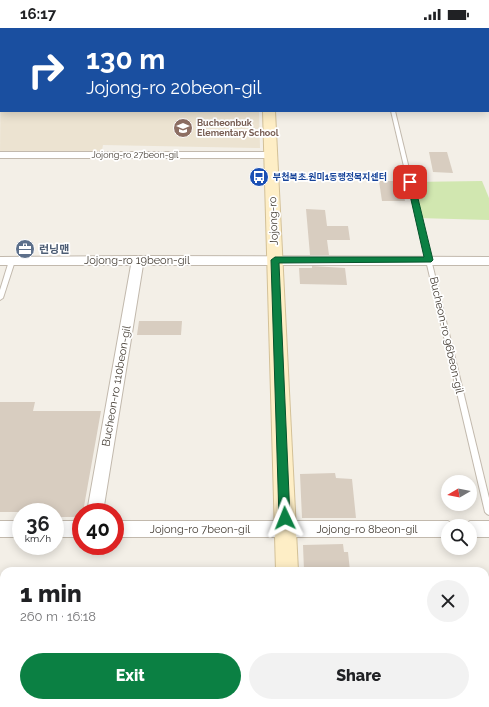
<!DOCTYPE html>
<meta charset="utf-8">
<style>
:root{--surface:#fff;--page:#f2f2f2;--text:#202124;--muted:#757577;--accent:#0b8043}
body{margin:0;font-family:Raleway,"Noto Sans KR",sans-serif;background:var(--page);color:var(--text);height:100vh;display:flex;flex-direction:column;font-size:15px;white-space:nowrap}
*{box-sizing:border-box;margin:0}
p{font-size:13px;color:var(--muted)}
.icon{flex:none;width:22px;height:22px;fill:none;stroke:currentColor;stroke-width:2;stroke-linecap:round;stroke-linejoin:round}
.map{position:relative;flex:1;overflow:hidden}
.drawer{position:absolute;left:0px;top:539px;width:489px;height:140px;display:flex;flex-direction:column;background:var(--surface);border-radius:12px 12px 0 0;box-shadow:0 2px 10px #0003}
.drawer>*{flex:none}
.banner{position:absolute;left:0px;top:0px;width:489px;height:84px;box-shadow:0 2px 10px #0003;background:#1a4fa0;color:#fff;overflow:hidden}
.needle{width:26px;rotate:260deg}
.controls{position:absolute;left:441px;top:447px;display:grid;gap:8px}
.controls a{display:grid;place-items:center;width:36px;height:36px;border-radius:50%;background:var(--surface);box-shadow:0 2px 10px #0003;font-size:20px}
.speed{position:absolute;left:12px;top:475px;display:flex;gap:8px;font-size:20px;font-weight:700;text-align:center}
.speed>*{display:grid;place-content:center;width:52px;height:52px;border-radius:50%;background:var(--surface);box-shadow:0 2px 10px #0003;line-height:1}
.speed small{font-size:10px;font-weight:400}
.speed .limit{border:6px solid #d22;background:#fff;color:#111}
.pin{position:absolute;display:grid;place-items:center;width:34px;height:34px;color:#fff;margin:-17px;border-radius:8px;box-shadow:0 2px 6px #0006}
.me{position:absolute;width:44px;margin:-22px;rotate:358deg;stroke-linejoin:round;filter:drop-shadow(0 0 3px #0008)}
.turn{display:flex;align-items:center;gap:14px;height:84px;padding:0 20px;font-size:18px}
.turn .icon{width:52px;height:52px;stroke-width:2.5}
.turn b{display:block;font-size:28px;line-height:34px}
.round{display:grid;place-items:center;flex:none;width:42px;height:42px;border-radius:21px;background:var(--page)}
.summary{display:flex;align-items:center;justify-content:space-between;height:68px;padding:0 20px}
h1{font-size:24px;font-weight:800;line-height:30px}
.button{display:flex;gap:8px;margin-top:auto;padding:8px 20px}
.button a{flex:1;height:46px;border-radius:24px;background:var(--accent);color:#fff;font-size:16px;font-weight:800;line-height:46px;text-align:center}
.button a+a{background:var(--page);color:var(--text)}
.status{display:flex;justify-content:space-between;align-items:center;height:28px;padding:0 20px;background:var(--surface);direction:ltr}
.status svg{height:11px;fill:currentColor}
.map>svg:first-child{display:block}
</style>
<div class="status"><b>16:17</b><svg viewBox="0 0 49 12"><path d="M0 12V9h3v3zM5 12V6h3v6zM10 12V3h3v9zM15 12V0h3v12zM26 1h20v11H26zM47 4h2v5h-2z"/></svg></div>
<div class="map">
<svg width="489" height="679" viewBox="0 0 489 679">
<rect width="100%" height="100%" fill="#f3efe7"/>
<g fill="#ece3d1">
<rect x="7" y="0" width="249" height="1"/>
<polygon points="1,14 1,83 259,83 260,120 103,117 101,127 0,127"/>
</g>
<polygon fill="#d1e7b0" points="482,153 489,170 489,192 418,190 410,154"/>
<g fill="#d8cdc0">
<polygon points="429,124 447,124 453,145 433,144"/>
<polygon points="379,153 401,153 405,173 382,173"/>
<polygon points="306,181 325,182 327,198 348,198 350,212 327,212 329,227 310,227"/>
<polygon points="312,238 345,240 347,257 300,256 299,240 312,240"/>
<polygon points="139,293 182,293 181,307 137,307"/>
<polygon points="0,374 35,374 33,383 101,383 83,484 81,484 81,489 55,489 55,484 0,484"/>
<polygon points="335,445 336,450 352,451 356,490 302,490 300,446"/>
<polygon points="343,516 344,524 348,524 350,543 304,543 303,517"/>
</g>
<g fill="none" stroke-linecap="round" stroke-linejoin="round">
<defs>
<g id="lane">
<rect x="371" y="0" width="4" height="1"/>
<polygon points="391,83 395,83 489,470 489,487 487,486 485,484"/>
<polygon points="12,231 15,233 3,270 0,272 0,262 9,233"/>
</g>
<g id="street">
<polygon points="477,0 485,0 486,1 478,1"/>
<rect x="488" y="13" width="1" height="6"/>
<rect x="488" y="50" width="1" height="6"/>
<polygon points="0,124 271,124 276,127 271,130 0,130"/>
<polygon points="138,228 489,229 489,237 143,237 103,484 87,484 131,237 0,237 0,229"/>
<rect x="0" y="493" width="21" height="16"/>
<rect x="55" y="493" width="26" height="16"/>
<polygon points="115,493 448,493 453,496 454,498 448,498 448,509 115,509"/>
<polygon points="470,493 489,493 489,509 470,509 470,498 464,498 465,496"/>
</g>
<g id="secondary">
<rect x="261" y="0" width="10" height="1"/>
<polygon points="263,83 275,83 298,543 276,543"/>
<rect x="279" y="675" width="26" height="4"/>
</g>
</defs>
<use href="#lane" stroke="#c2b9ad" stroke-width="2"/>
<use href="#street" stroke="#c2b9ad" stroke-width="2"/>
<use href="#secondary" stroke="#d3c097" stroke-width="2"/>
<use href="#lane" fill="#fff" fill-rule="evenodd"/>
<use href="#street" fill="#fff" fill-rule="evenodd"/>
<use href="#secondary" fill="#feeec6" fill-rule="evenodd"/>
</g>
<polygon fill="#0b8043" stroke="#07532c" points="410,152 414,154 433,232 431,234 279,235 290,490 288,493 285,495 281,493 279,490 271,232 275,229 424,229 407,154"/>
<defs>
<symbol id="school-disc" viewBox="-11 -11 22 22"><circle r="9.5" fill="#8d6e63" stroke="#fff"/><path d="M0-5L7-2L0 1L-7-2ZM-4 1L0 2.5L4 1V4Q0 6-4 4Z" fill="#fff"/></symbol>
<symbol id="bus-disc" viewBox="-11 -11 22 22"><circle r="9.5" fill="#1a4fb4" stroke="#fff"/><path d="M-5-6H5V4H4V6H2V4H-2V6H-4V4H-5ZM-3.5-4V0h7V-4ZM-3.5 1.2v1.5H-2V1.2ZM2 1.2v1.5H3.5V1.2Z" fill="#fff"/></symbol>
<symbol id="office-disc" viewBox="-11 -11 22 22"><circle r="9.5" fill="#5c6f8a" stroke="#fff"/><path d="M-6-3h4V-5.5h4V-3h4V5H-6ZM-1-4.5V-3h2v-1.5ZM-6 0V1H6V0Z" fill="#fff"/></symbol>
</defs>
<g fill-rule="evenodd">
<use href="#school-disc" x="172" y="89" width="22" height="22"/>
<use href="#bus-disc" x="248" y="138" width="22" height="22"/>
<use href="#office-disc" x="14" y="210" width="22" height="22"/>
</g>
<g text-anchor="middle" stroke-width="3.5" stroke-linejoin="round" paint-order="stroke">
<g font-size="9" font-weight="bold" fill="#785e54" stroke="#fff" text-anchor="start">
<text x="197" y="98">Bucheonbuk<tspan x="197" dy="10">Elementary School</tspan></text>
</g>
<g font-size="9" fill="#463f36" stroke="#fff">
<text x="135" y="130">Jojong-ro 27beon-gil</text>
</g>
<g font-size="9" font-weight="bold" fill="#164399" stroke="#fff" text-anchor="start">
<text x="273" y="152">부천북초.원미1동행정복지센터</text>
</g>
<g font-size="11" fill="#463f36" stroke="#fff">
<text transform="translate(273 193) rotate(-92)" y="4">Jojong-ro</text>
<text x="137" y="236">Jojong-ro 19beon-gil</text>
<text transform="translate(447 307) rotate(77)" y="4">Bucheon-ro 96beon-gil</text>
<text transform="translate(116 358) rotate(-80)" y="4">Bucheon-ro 110beon-gil</text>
<text x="200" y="505">Jojong-ro 7beon-gil</text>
<text x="367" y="505">Jojong-ro 8beon-gil</text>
</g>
<g font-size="11" font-weight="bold" fill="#4e5e75" stroke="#fff" text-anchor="start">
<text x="39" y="225">런닝맨</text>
</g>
</g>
</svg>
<div class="controls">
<a><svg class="needle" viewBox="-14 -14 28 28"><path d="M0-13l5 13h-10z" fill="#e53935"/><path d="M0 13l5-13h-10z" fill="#757577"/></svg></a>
<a><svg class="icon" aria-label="search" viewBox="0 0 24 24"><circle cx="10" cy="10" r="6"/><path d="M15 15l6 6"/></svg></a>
</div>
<div class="speed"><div>36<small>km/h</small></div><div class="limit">40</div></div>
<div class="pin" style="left:410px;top:154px;background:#d93025"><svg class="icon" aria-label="arrive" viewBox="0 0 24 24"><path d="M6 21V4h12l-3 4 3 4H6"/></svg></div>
<svg class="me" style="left:285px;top:490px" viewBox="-20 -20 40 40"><path d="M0-17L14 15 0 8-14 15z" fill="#0b8043" stroke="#fff" stroke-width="4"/></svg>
<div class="banner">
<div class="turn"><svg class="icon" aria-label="right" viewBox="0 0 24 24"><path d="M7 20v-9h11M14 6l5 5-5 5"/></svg><div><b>130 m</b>Jojong-ro 20beon-gil</div></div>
</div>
<section class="drawer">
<div class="summary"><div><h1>1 min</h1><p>260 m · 16:18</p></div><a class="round"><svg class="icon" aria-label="close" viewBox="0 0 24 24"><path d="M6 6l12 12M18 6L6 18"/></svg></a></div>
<div class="button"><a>Exit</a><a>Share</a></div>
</section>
</div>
